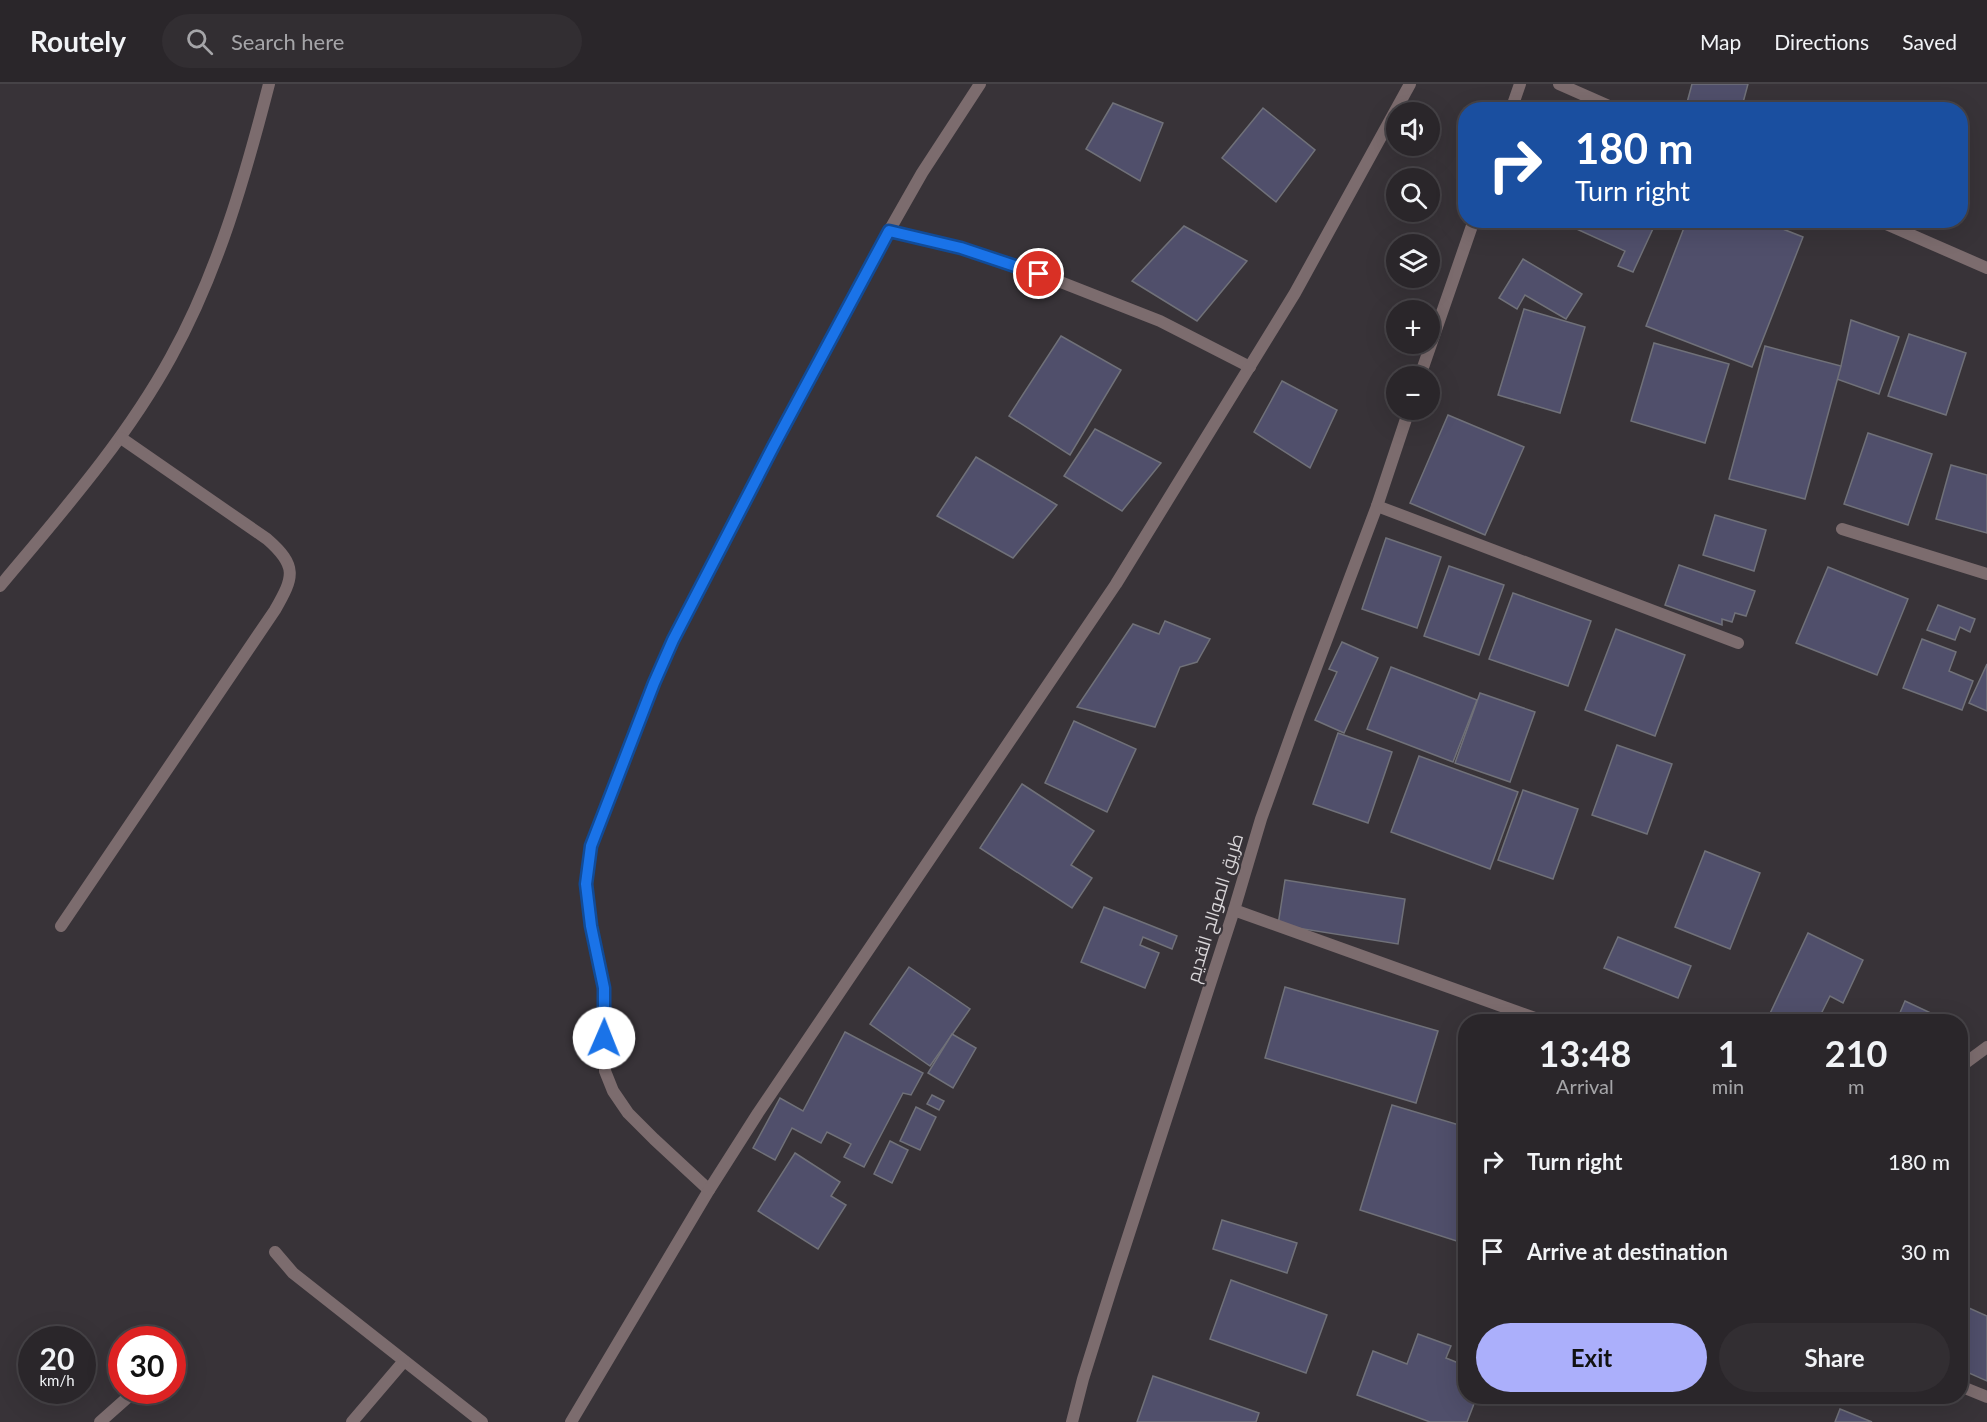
<!DOCTYPE html>
<meta charset="utf-8">
<style>
:root{--surface:#2a262a;--page:#322e32;--text:#f1f3f6;--muted:#a5a5a8;--line:#464347;--accent:#abaffb}
body{margin:0;font-family:Lato,Cairo,sans-serif;background:var(--page);color:var(--text);height:100vh;display:flex;flex-direction:column;font-size:22px;white-space:nowrap}
*{box-sizing:border-box;margin:0}
p{font-size:20px;color:var(--muted)}
.icon{flex:none;width:33px;height:33px;fill:none;stroke:currentColor;stroke-width:2;stroke-linecap:round;stroke-linejoin:round}
.map{position:relative;flex:1;overflow:hidden}
.drawer{position:absolute;left:1458px;top:930px;width:510px;height:390px;display:flex;flex-direction:column;background:var(--surface);border-radius:24px;box-shadow:0 6px 24px #0002,0 0 0 2px var(--line)}
.drawer>*{flex:none}
.guide{position:absolute;left:1458px;top:18px;width:510px;height:126px;border-radius:24px;box-shadow:0 6px 24px #0002,0 0 0 2px var(--line);background:#1a4fa0;color:#fff;overflow:hidden}
.controls{position:absolute;left:1386px;top:18px;display:grid;gap:12px}
.controls a{display:grid;place-items:center;width:54px;height:54px;border-radius:50%;background:var(--surface);box-shadow:0 6px 24px #0002,0 0 0 2px var(--line);font-size:30px}
.speed{position:absolute;left:18px;top:1242px;display:flex;gap:12px;font-size:30px;font-weight:700;text-align:center}
.speed>*{display:grid;place-content:center;width:78px;height:78px;border-radius:50%;background:var(--surface);box-shadow:0 6px 24px #0002,0 0 0 2px var(--line);line-height:1}
.speed small{font-size:15px;font-weight:400}
.speed .limit{border:9px solid #d22;background:#fff;color:#111}
.pin{position:absolute;display:grid;place-items:center;width:51px;height:51px;color:#fff;margin:-26px;border:3px solid #fff;border-radius:50%;box-shadow:0 2px 6px #0007}
.me{position:absolute;width:66px;margin:-33px;rotate:1deg;stroke-linejoin:round;filter:drop-shadow(0 0 4px #0008)}
.turn{display:flex;align-items:center;gap:21px;height:126px;padding:0 18px;font-size:27px}
.turn .icon{width:78px;height:78px;stroke-width:2.5}
.turn b{display:block;font-size:42px;line-height:51px}
.eta{display:flex;justify-content:space-evenly;align-items:center;height:102px;text-align:center}
.eta b{font-size:36px;font-weight:700;line-height:42px}
.button{display:flex;gap:12px;margin-top:auto;padding:12px 18px}
.button a{flex:1;height:69px;border-radius:36px;background:var(--accent);color:#111;font-size:24px;font-weight:700;line-height:69px;text-align:center}
.button a+a{background:var(--page);color:var(--text)}
ul{padding:0;list-style:none}
li{display:flex;align-items:center;gap:18px;height:90px;padding:0 18px}
li div{flex:1}
li b{display:block;font-size:22px}
li em{font-style:normal}
header{display:flex;align-items:center;gap:36px;box-sizing:border-box;height:84px;padding:0 30px;background:var(--surface);border-bottom:2px solid var(--line)}
header strong{font-size:28px}
nav{display:flex;gap:33px;margin-inline-start:auto;font-size:21px}
.search{width:420px;height:54px;background:var(--page);display:flex;align-items:center;gap:15px;box-sizing:border-box;padding:0 21px;border-radius:33px;color:var(--muted);font-size:22px}
.map>svg:first-child{display:block}
</style>
<header>
<strong>Routely</strong>
<div class="search"><svg class="icon" aria-label="search" viewBox="0 0 24 24"><circle cx="10" cy="10" r="6"/><path d="M15 15l6 6"/></svg>Search here</div>
<nav><a>Map</a><a>Directions</a><a>Saved</a></nav>
</header>
<div class="map">
<svg width="1987" height="1338" viewBox="0 0 1987 1338">
<rect width="100%" height="100%" fill="#383338"/>
<g fill="#504f6b" stroke="#707179" stroke-width="1.5">
<polygon points="1692,0 1748,0 1741,26 1685,26"/>
<polygon points="1113,19 1163,39 1140,97 1086,65"/>
<polygon points="1263,24 1315,66 1276,118 1222,74"/>
<polygon points="1557,136 1657,136 1633,188 1618,182 1625,167"/>
<polygon points="1687,136 1760,136 1803,153 1752,283 1646,242"/>
<polygon points="1184,142 1247,177 1197,237 1132,197"/>
<polygon points="1523,175 1582,210 1566,235 1525,211 1517,225 1499,214"/>
<polygon points="1524,225 1585,243 1560,329 1498,311"/>
<polygon points="1851,236 1899,253 1879,310 1831,293 1841,282"/>
<polygon points="1909,250 1966,269 1946,331 1888,312"/>
<polygon points="1061,252 1121,286 1070,371 1009,332"/>
<polygon points="1654,259 1729,280 1705,359 1631,337"/>
<polygon points="1765,262 1841,282 1805,415 1729,395"/>
<polygon points="1282,297 1337,326 1310,384 1254,348"/>
<polygon points="1448,331 1524,363 1485,451 1410,419"/>
<polygon points="1095,345 1161,379 1122,427 1064,392"/>
<polygon points="1868,349 1932,370 1908,441 1844,420"/>
<polygon points="976,373 1057,421 1013,474 937,432"/>
<polygon points="1951,381 1987,391 1987,449 1936,435"/>
<polygon points="1715,431 1766,446 1754,487 1703,471"/>
<polygon points="1386,454 1441,473 1417,544 1362,525"/>
<polygon points="1679,481 1755,507 1746,532 1735,529 1732,538 1722,535 1722,541 1665,521"/>
<polygon points="1449,482 1504,501 1479,571 1424,552"/>
<polygon points="1828,483 1908,515 1877,591 1796,559"/>
<polygon points="1513,509 1591,537 1568,602 1489,575"/>
<polygon points="1938,521 1975,535 1970,548 1960,543 1955,556 1927,546"/>
<polygon points="1165,537 1210,555 1197,578 1180,583 1155,643 1077,623 1133,540 1159,550"/>
<polygon points="1616,545 1685,571 1655,652 1585,626"/>
<polygon points="1922,555 1956,568 1949,587 1973,597 1962,626 1903,604"/>
<polygon points="1342,558 1378,574 1344,649 1315,636 1337,588 1329,585"/>
<polygon points="1987,580 1987,627 1969,619"/>
<polygon points="1391,583 1477,616 1453,678 1367,645"/>
<polygon points="1480,609 1535,628 1510,698 1455,679"/>
<polygon points="1074,637 1136,665 1107,728 1045,699"/>
<polygon points="1338,649 1392,668 1368,739 1313,720"/>
<polygon points="1617,661 1672,680 1647,750 1592,731"/>
<polygon points="1419,672 1518,708 1490,785 1391,748"/>
<polygon points="1022,700 1094,747 1071,781 1092,794 1072,824 980,764"/>
<polygon points="1523,706 1578,725 1553,795 1498,776"/>
<polygon points="1705,767 1760,789 1730,865 1675,843"/>
<polygon points="1285,796 1405,815 1398,860 1278,841"/>
<polygon points="1104,823 1177,852 1172,865 1143,853 1140,861 1159,869 1145,904 1081,878"/>
<polygon points="1808,849 1863,876 1843,919 1830,912 1817,938 1766,938"/>
<polygon points="1618,853 1691,882 1678,914 1604,884"/>
<polygon points="909,883 970,925 930,982 870,940"/>
<polygon points="1285,903 1438,947 1416,1019 1265,974"/>
<polygon points="1905,917 1950,938 1896,938"/>
<polygon points="845,948 923,989 911,1011 903,1009 864,1083 844,1073 851,1060 827,1048 821,1059 792,1044 775,1076 753,1064 780,1014 803,1027"/>
<polygon points="952,950 976,964 953,1004 928,989"/>
<polygon points="932,1011 944,1017 939,1026 927,1020"/>
<polygon points="1392,1021 1466,1043 1466,1160 1360,1126"/>
<polygon points="916,1023 936,1033 920,1066 900,1057"/>
<polygon points="890,1057 908,1066 892,1099 874,1090"/>
<polygon points="795,1069 840,1098 831,1112 846,1121 818,1165 758,1127"/>
<polygon points="1222,1136 1297,1159 1287,1189 1213,1165"/>
<polygon points="1231,1196 1327,1231 1306,1289 1210,1255"/>
<polygon points="1466,1204 1466,1228 1457,1225"/>
<polygon points="1960,1220 1987,1232 1987,1297 1960,1285"/>
<polygon points="1418,1250 1451,1262 1446,1274 1466,1282 1466,1312 1477,1312 1467,1338 1430,1338 1357,1311 1373,1267 1407,1280"/>
<polygon points="1153,1292 1259,1329 1256,1338 1137,1338"/>
<polygon points="1840,1325 1872,1338 1835,1338"/>
</g>
<g fill="none" stroke-linecap="round" stroke-linejoin="round">
<g stroke="#7c6c6e" stroke-width="12">
<polyline points="1559,0 1618,26"/>
<polyline points="1511,26 1520,0"/>
<polyline points="1877,136 1987,184"/>
<polyline points="889,147 961,164 1058,197 1160,237 1250,283"/>
<polyline points="1420,292 1474,136"/>
<polyline points="1377,422 1738,559"/>
<polyline points="1842,445 1987,490"/>
<path d="M0,502C61,429 125,357 171,273C218,188 245,93 269,0"/>
<polyline points="1234,826 1546,938"/>
<path d="M61,842L275,526C294,493 298,482 267,455L121,354"/>
<polyline points="1960,983 1987,963"/>
<polyline points="709,1106 654,1055 628,1029 613,1007 605,987 604,904 591,842 586,800 591,762 654,599 673,556 773,363 889,147 922,89 980,0"/>
<polyline points="275,1168 293,1189 482,1338"/>
<polyline points="1960,1302 1987,1313"/>
<polyline points="100,1338 127,1314"/>
<polyline points="352,1338 404,1277"/>
<polyline points="571,1338 709,1106 758,1029 1116,500 1295,209 1410,0"/>
<polyline points="1072,1338 1083,1295 1114,1196 1234,826 1261,735 1299,629 1377,422 1409,326"/>
</g>
</g>
<g fill="none" stroke-linecap="round" stroke-linejoin="round">
<defs>
<polyline id="route" points="604,954 604,904 591,842 586,800 591,762 654,599 673,556 773,363 889,147 961,164 1039,190"/>
</defs>
<use href="#route" stroke="#114b97" stroke-width="15"/>
<use href="#route" stroke="#1a73e8" stroke-width="10"/>
</g>
<g text-anchor="middle" stroke-width="4.5" stroke-linejoin="round" paint-order="stroke">
<g font-size="18" fill="#d8d5d8" stroke="#383338">
<text transform="translate(1215 824) rotate(-73)" y="6">طريق الصوالح القديم</text>
</g>
</g>
</svg>
<div class="controls">
<a><svg class="icon" aria-label="sound" viewBox="0 0 24 24"><path d="M4 9h4l5-4v14l-5-4H4zM17 9q2 3 0 6"/></svg></a>
<a><svg class="icon" aria-label="search" viewBox="0 0 24 24"><circle cx="10" cy="10" r="6"/><path d="M15 15l6 6"/></svg></a>
<a><svg class="icon" aria-label="layers" viewBox="0 0 24 24"><path d="M12 4l9 5-9 5-9-5zM3 14l9 5 9-5"/></svg></a>
<a>+</a>
<a>−</a>
</div>
<div class="speed"><div>20<small>km/h</small></div><div class="limit">30</div></div>
<div class="pin" style="left:1039px;top:190px;background:#d93025"><svg class="icon" aria-label="arrive" viewBox="0 0 24 24"><path d="M6 21V4h12l-3 4 3 4H6"/></svg></div>
<svg class="me" style="left:604px;top:954px" viewBox="-20 -20 40 40"><circle r="19" fill="#fff"/><path d="M0-13L10 11 0 6-10 11z" fill="#1a73e8"/></svg>
<div class="guide">
<div class="turn"><svg class="icon" aria-label="right" viewBox="0 0 24 24"><path d="M7 20v-9h11M14 6l5 5-5 5"/></svg><div><b>180 m</b>Turn right</div></div>
</div>
<section class="drawer">
<div class="eta">
<div><b>13:48</b><p>Arrival</p></div>
<div><b>1</b><p>min</p></div>
<div><b>210</b><p>m</p></div>
</div>
<ul>
<li><svg class="icon" aria-label="right" viewBox="0 0 24 24"><path d="M7 20v-9h11M14 6l5 5-5 5"/></svg><div><b>Turn right</b></div><em>180 m</em></li>
<li><svg class="icon" aria-label="arrive" viewBox="0 0 24 24"><path d="M6 21V4h12l-3 4 3 4H6"/></svg><div><b>Arrive at destination</b></div><em>30 m</em></li>
</ul>
<div class="button"><a>Exit</a><a>Share</a></div>
</section>
</div>
